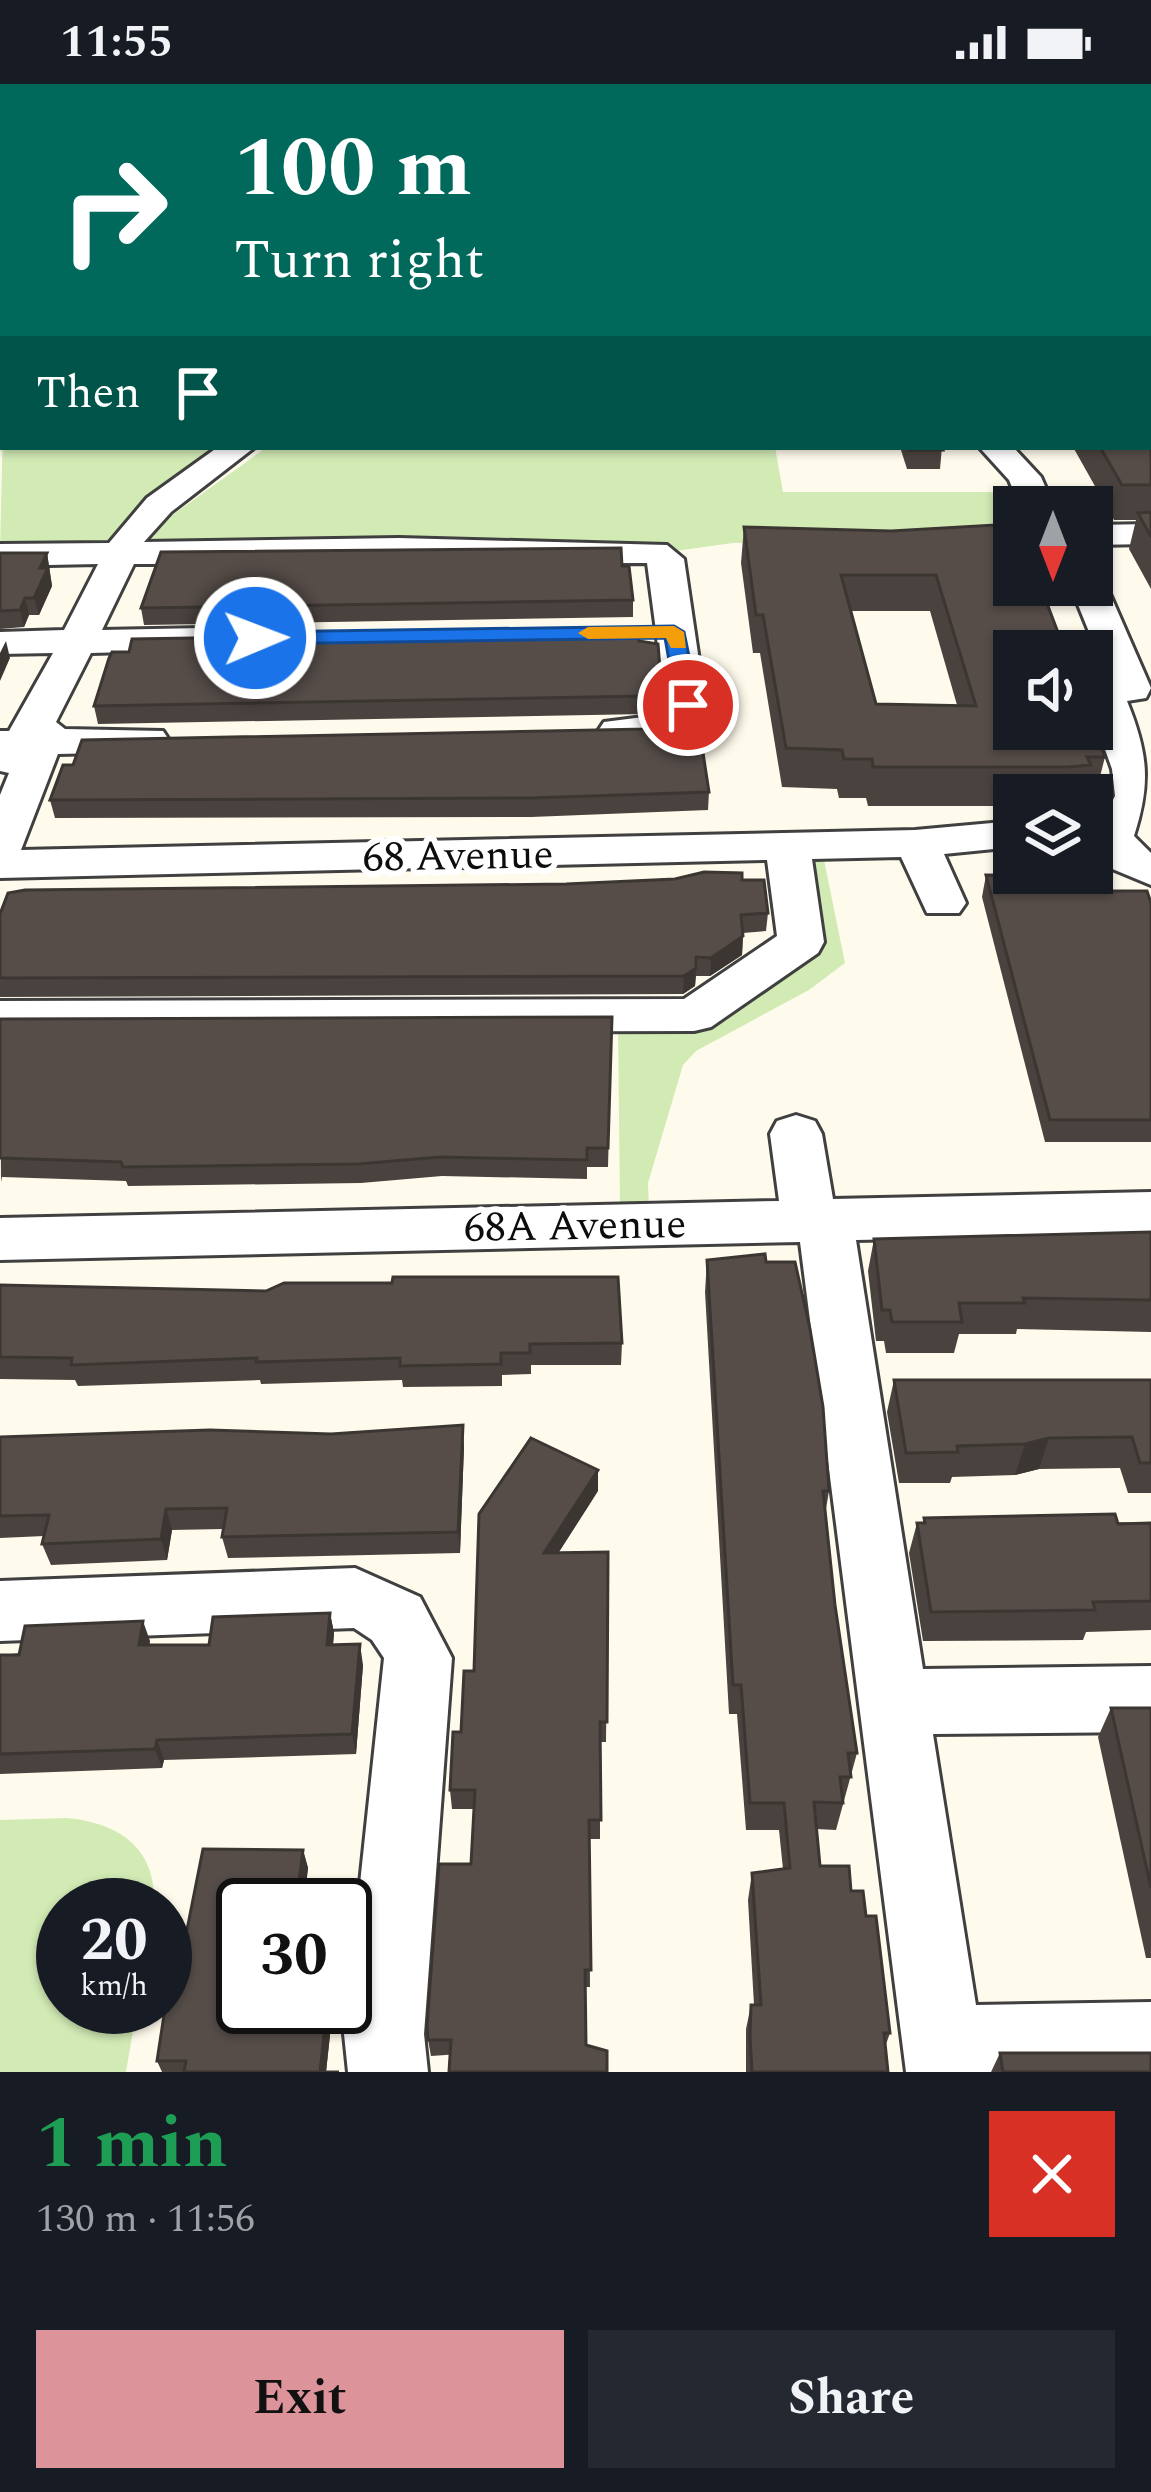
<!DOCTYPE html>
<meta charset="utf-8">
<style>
:root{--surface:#171b24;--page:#242831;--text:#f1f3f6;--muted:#9ea1a6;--accent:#dc949a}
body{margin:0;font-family:Spectral,serif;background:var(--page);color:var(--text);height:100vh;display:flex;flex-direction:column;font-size:45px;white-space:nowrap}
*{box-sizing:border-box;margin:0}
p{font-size:39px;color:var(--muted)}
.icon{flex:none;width:66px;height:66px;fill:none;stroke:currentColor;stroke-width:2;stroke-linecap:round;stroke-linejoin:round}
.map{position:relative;height:1988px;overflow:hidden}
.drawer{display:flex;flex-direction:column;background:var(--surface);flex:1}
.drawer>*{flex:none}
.top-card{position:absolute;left:0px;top:0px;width:1152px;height:366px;box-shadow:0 3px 9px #0004;background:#00695c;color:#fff;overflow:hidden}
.needle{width:78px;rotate:180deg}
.fabs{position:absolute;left:993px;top:402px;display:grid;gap:24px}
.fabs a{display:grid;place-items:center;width:120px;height:120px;border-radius:0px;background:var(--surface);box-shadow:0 3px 9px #0004;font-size:60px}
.speed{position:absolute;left:36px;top:1794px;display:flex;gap:24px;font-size:60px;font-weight:700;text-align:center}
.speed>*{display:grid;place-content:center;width:156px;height:156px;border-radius:50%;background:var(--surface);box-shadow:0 3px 9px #0004;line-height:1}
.speed small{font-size:30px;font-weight:400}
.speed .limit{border:6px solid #111;border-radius:18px;background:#fff;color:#111}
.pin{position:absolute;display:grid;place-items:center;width:102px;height:102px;color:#fff;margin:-51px;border:6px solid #fff;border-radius:50%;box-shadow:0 3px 12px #0007}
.me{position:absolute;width:132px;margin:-66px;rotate:89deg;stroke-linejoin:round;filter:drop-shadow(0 0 9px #0008)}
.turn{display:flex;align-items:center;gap:42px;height:252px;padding:0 36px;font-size:54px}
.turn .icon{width:156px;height:156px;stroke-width:2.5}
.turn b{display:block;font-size:84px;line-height:102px}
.then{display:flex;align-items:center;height:114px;padding:0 36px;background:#0003;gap:24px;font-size:45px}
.round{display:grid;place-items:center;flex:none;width:126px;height:126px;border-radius:0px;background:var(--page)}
.overview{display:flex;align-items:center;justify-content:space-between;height:204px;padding:0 36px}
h1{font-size:72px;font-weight:700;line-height:90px;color:#1e9e55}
.action{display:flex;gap:24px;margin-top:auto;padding:24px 36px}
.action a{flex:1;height:138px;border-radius:0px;background:var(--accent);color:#111;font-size:48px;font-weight:700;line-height:138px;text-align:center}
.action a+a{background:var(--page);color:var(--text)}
.status{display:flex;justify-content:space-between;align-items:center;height:84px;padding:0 60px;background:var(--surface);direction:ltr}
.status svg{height:33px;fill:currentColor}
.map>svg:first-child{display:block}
</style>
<div class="status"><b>11:55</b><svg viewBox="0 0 49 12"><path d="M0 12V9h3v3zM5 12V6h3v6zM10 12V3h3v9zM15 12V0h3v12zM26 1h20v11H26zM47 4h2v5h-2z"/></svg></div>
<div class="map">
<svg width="1151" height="1988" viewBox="0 0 1151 1988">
<rect width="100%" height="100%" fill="#fffbec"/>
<g fill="#d2ebb5">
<polygon points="3,341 3,363 219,363 149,412 103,462 0,467"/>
<polygon points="267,363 775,363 783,408 1015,408 1021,423 1014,423 1014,459 733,459 668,468 144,460 160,440"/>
<polygon points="812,776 824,776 845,879 809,906 696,967 683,981 648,1099 649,1124 620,1124 618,943 816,866"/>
<path d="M67,1734C119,1739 157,1764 154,1821H63V1923H137L126,1988H0V1736Z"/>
</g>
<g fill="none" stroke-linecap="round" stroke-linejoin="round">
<defs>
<g id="minor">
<polygon points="864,0 886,0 888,3 866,3"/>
<rect x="1149" y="164" width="2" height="16"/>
<rect x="1149" y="201" width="2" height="16"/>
<rect x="0" y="227" width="3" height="18"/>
<path d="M218,363H255L171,428L144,458L399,454L667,461L684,475L707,631L696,649C668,656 632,663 604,656L598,647L604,638L667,630L647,479L134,480L102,546L203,544L222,555L203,566L91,569L56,638L65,645L163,647L169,656L163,665L149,668L58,670L21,766L915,746L1014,737V763L944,770L966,819L959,829H927L901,773L812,775L824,858L818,869L711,943L694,947L0,949V917L684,915L777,852L767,776L0,794V711L9,689L0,687V647H9L53,569L0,570V548L64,546L98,480L0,482V460L109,459L147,414Z"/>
<polygon points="979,363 1013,363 1041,393 1054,423 1020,423 1009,396"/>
<polygon points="1151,440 1151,460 1092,461 1092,441"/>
<path d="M1092,491L1106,501L1151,604L1146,614L1127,617C1148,669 1151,699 1134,752L1151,769V801L1110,784L1092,755L1115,712L1112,685L1092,629V567H1082L1096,565L1070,501H1092Z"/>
<polygon points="796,1031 815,1037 822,1050 833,1115 1151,1108 1151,1150 856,1156 923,1585 1151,1582 1151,1648 933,1650 976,1921 1151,1918 1151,1988 906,1988 800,1158 0,1176 0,1134 779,1117 770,1050 777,1037"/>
<polygon points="355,1484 420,1513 452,1574 424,1950 428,1988 348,1988 344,1950 384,1574 372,1556 354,1544 0,1557 0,1497"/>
</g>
<g id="major">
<polygon points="0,0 20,0 22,3 3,3 3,10"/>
<rect x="1149" y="278" width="2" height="24"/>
</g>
</defs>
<use href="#minor" stroke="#404040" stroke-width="6"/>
<use href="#major" stroke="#1e1e1e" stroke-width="6"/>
<use href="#minor" fill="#fff" fill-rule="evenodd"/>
<use href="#major" fill="#fed45e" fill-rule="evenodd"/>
</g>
<g fill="#4a423f" fill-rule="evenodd">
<polygon points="914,0 1151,0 1151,135 1149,135 1149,3 916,3"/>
<polygon points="1151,291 1151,505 1129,465 1136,436 1114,436 1073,363 1149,363"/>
<polygon points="900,363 942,363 940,385 907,385"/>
<path d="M995,441L1105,673L1095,712L1014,711V722H868L866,714H839L837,705L782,703L760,569H753L741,479L744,443L891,447ZM851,527H930L957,621L876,620Z"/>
<polygon points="0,469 47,469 52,502 39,531 29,531 24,543 0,545"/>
<polygon points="622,482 633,516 633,533 144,541 141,524"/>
<polygon points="639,557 662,627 646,630 98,640 94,622"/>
<polygon points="709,708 708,726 531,733 55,734 50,716"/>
<polygon points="986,791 1104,807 1151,819 1151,1058 1045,1058 982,813"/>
<polygon points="742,796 768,829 766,847 743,849 742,871 710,892 696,892 695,902 683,910 0,913 0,830"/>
<polygon points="612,933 608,1083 587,1083 587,1095 442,1092 361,1099 128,1102 126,1097 2,1093 1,1098 0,935"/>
<polygon points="1151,1148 1151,1248 1017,1245 1016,1250 959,1250 954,1269 886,1269 884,1257 876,1257 868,1187 874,1155"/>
<polygon points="707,1176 766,1178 829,1407 825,1431 835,1521 857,1669 836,1746 816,1745 820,1782 851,1807 866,1832 890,1949 885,1963 888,1988 746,1988 746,1945 751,1921 754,1921 748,1816 752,1789 783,1785 779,1746 746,1746 737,1630 729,1630 705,1208"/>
<polygon points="0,1201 622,1259 621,1281 531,1281 531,1290 502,1291 502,1302 403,1303 402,1296 261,1300 260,1296 78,1302 75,1296 0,1295"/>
<polygon points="894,1296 1151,1296 1151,1409 1128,1409 1120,1384 1039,1385 1015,1391 952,1393 950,1399 899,1399 887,1328"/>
<polygon points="0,1353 464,1362 460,1469 228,1474 222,1453 224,1445 172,1446 167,1476 51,1481 42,1460 44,1452 0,1454"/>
<polygon points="598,1407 558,1469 608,1468 606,1658 600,1658 600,1755 589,1755 590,1903 585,1903 586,1961 431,1972 428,1956 471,1780 474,1725 452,1725 450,1706 474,1587"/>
<polygon points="924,1434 1151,1439 1151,1546 1086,1548 1083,1556 923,1557 909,1469 917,1439 923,1439"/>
<polygon points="330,1529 334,1549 333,1561 363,1581 356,1670 164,1676 162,1684 0,1690 0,1571 150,1557 149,1561 209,1561"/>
<polygon points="1111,1624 1151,1624 1151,1874 1146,1874 1098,1653"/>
<polygon points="203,1765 303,1766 308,1784 305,1805 340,1805 344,1821 243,1821 243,1923 333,1923 326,1988 339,1988 162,1988 157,1977 168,1905 175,1876 181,1876"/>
<polygon points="1000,1969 1003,1988 991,1988"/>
</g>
<g fill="#3c3633">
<polygon points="47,469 52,502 39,531 34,514 40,484"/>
<polygon points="25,514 29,531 24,543 20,526"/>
<polygon points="6,557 10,574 0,597 0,569"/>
<polygon points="662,609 662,627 646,630 646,612"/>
<polygon points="743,852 742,871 710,892 711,874"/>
<polygon points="696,884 695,902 683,910 684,892"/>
<polygon points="463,1341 464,1362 460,1469 458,1448"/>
<polygon points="1049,1354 1039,1385 1015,1391 1025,1360"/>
<polygon points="598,1386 598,1407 545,1490 544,1469"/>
<polygon points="166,1425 172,1446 167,1476 161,1455"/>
<polygon points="330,1529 334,1549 331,1581 327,1561"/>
<polygon points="143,1537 150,1557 146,1581 139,1561"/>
<polygon points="360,1560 363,1581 356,1670 352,1650"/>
<polygon points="157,1656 164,1676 162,1684 155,1665"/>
<polygon points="303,1766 308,1784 304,1821 298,1805"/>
<polygon points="327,1923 333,1923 326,1988 320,1988"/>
</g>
<g fill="#564d49" stroke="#3c3633" stroke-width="3" fill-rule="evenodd">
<polygon points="165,0 832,0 833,3 163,3"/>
<polygon points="925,0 1151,0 1151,95 1149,95 1149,3 927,3"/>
<polygon points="1149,320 1151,323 1151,401 1122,401 1100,363 1149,363"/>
<polygon points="908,363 942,363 943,366 909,366"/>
<polygon points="1151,428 1151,453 1138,429"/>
<path d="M995,441L997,446H1014V501H1040L1065,567H1014V645H1092V639L1105,673H1087L1091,681L1067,683H873L872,675H844L842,666L786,664L763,531H756L744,443L891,447ZM841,491H936L976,622L876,620Z"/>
<polygon points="621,464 622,482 629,482 633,516 141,524 161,468"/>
<polygon points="0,469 47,469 40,484 48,484 34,514 25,514 20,526 0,527"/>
<polygon points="637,547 639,557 658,560 662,609 646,612 94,622 109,574 112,568 129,568 132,555"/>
<polygon points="690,637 703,669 709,708 531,714 50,716 63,681 73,681 82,656 647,645"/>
<polygon points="704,788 742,789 742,796 764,796 768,829 741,831 743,852 711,874 696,873 696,884 684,892 0,894 0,830 8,809 25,806 566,800 675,795"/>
<polygon points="986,791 1099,792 1104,807 1147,807 1151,819 1151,1036 1050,1036"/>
<polygon points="612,933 608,1064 587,1064 587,1076 440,1073 358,1080 123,1083 121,1078 0,1074 0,935"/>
<polygon points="1151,1148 1151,1216 1023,1214 1025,1219 959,1219 962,1238 892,1238 890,1226 882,1226 874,1155"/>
<polygon points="765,1170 766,1178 795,1178 810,1245 823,1323 829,1407 823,1407 835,1521 857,1669 848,1669 851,1693 840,1693 843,1719 814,1718 820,1782 849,1782 851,1807 863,1807 866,1832 876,1832 890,1949 884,1949 888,1988 752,1988 750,1953 751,1921 761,1921 752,1789 790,1784 784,1719 750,1719 741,1601 733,1601 707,1176"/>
<polygon points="393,1193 618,1193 622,1259 530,1260 530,1269 501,1269 501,1280 400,1282 400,1274 256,1278 257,1274 71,1281 72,1274 0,1273 0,1201 266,1207 284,1199 392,1199"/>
<polygon points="894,1296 1151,1296 1151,1379 1140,1379 1132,1353 1049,1354 1025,1360 957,1362 958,1368 906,1369"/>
<polygon points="463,1341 458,1448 222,1453 227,1424 166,1425 161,1455 42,1460 49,1431 0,1432 0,1353 210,1346 331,1350"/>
<polygon points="531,1354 598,1386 544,1469 608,1468 607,1638 600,1638 601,1736 589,1736 591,1886 585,1886 586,1961 607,1967 607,1988 449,1988 451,1956 428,1956 427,1942 439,1780 471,1780 475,1706 450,1706 453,1648 461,1648 464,1587 474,1587 479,1430"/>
<polygon points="1115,1430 1118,1440 1151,1439 1151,1517 1093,1518 1095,1526 931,1528 917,1439 925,1439 924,1434"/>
<polygon points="330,1529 327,1561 360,1560 352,1650 157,1656 155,1665 0,1670 0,1571 19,1571 25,1542 143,1537 139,1561 209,1561 213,1533"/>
<polygon points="1111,1624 1151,1624 1151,1804"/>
<polygon points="203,1765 303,1766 298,1805 340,1805 338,1821 243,1821 243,1923 327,1923 320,1988 339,1988 184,1988 186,1977 157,1977 168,1905 175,1876 181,1876"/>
<polygon points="1000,1969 1151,1969 1151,1988 1003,1988"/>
</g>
<polygon fill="#1a73e8" stroke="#114b97" stroke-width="3" points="674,542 684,548 699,621 688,628 677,621 665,554 255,560 245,554 255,548"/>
<polygon fill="#f59e0b" points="674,542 684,548 686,564 671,564 666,554 588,555 578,549 588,543"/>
<g text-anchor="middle" stroke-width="12" stroke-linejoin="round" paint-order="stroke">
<g font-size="42" fill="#0d0d0d" stroke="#fff">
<text transform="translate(458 770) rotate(-1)" y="15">68 Avenue</text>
<text transform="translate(575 1140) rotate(-1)" y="15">68A Avenue</text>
</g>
</g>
</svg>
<div class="fabs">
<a><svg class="needle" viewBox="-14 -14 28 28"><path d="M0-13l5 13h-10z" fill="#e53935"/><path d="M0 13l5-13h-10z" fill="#9ea1a6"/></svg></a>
<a><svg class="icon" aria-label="sound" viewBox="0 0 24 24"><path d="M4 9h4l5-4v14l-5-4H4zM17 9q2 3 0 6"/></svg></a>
<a><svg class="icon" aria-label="layers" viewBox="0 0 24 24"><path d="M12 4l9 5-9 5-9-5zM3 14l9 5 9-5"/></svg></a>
</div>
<div class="speed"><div>20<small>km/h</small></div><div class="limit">30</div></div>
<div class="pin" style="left:688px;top:621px;background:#d93025"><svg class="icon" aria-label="arrive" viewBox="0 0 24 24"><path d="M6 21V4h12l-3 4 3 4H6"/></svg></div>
<svg class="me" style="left:255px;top:554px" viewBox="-20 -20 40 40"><circle r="17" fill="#1a73e8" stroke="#fff" stroke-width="3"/><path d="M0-11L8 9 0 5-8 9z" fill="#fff"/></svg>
<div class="top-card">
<div class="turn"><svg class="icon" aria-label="right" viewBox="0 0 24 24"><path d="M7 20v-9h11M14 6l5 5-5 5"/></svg><div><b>100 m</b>Turn right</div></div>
<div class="then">Then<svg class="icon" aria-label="arrive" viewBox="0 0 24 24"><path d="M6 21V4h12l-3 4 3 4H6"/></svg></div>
</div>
</div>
<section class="drawer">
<div class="overview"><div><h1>1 min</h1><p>130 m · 11:56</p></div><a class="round" style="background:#d93025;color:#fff"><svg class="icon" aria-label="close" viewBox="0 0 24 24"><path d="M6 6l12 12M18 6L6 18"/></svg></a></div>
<div class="action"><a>Exit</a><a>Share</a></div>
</section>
